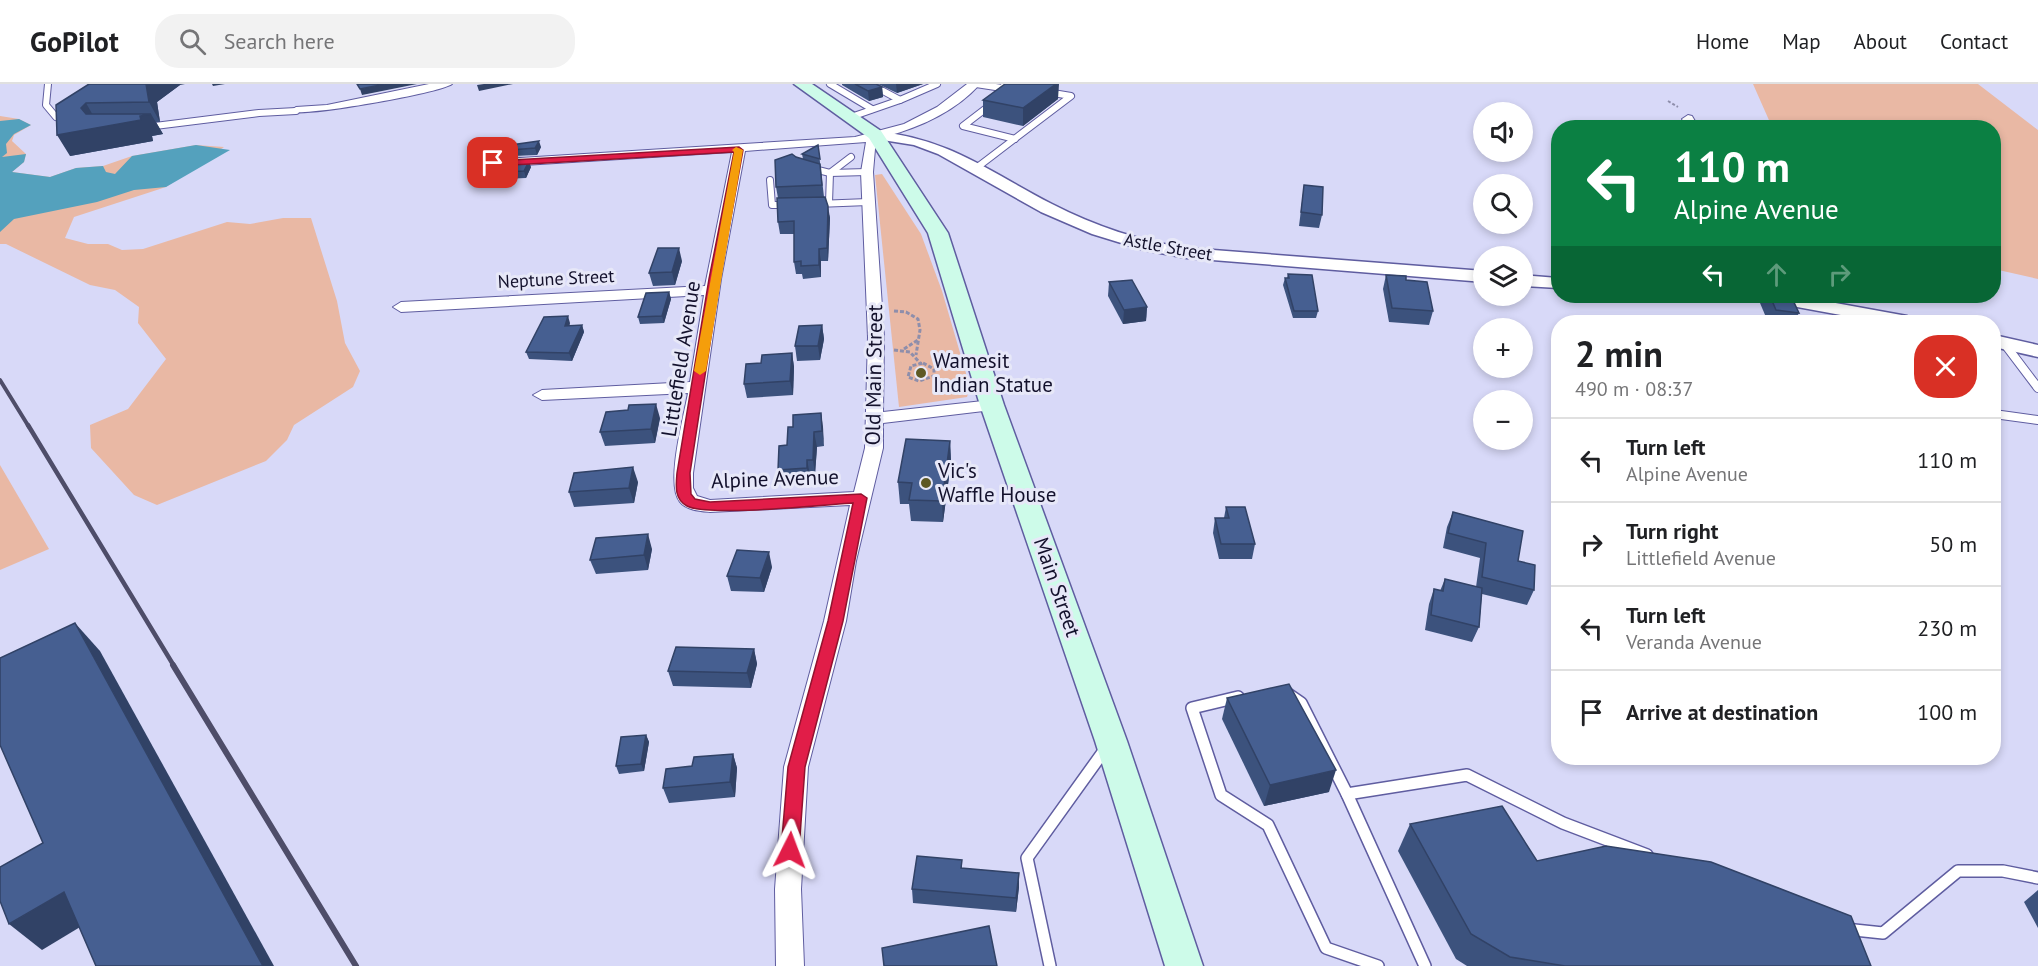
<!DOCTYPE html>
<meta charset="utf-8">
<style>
:root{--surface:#fff;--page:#f2f2f2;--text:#202124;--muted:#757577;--line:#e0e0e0}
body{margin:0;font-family:"PT Sans",sans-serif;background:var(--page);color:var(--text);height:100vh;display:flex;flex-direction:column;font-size:22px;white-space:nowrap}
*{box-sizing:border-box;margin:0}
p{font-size:20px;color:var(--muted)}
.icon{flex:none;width:33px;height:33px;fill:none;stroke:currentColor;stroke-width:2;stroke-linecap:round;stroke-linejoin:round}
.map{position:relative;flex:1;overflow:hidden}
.details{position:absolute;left:1551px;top:231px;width:450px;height:450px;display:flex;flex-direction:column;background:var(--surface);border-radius:24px;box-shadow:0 3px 9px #0003}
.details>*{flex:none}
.banner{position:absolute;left:1551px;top:36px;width:450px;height:183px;border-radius:24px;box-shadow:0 3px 9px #0003;background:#0b8043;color:#fff;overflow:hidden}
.buttons{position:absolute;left:1473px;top:18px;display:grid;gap:12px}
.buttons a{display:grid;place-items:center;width:60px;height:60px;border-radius:50%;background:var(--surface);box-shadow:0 3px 9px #0003;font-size:30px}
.pin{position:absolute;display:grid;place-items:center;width:51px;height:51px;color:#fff;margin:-26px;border-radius:12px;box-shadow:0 3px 9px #0006}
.me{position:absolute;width:66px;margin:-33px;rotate:3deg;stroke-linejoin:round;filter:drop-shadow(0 0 4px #0008)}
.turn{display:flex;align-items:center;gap:21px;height:126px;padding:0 24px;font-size:27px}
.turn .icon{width:78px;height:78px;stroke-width:2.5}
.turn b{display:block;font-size:42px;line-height:51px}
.lanes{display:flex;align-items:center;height:57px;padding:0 24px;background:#0003;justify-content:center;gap:30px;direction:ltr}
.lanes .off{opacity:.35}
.round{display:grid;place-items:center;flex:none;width:63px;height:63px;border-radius:24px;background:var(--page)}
.headline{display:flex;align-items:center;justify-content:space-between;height:102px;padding:0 24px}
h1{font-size:36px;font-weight:700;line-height:45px}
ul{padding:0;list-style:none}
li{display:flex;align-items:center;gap:18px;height:84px;padding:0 24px;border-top:2px solid var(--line)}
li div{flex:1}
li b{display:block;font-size:22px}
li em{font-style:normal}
header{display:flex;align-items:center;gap:36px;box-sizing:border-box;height:84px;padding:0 30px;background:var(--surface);border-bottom:2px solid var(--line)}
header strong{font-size:28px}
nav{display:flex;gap:33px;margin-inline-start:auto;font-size:21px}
.search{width:420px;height:54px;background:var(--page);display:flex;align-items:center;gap:15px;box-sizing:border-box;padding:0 21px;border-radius:24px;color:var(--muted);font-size:22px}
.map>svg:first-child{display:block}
</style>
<header>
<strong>GoPilot</strong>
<div class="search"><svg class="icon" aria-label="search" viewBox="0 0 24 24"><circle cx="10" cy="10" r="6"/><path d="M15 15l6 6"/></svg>Search here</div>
<nav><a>Home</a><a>Map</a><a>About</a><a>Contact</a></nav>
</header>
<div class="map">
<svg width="2038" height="882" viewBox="0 0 2038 882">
<rect width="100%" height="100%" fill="#d8d9f8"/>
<g fill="#e9b8a4">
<polygon points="1753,0 1978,0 2038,46 2038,195 1994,185 1994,44 1772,43"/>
<polygon points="0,32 19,35 31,41 14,51 12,57 26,70 24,78 12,88 50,93 76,84 103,82 132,72 196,61 224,63 166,103 74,133 65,154 88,160 108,160 122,166 143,165 227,138 250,140 283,134 311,134 337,217 345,259 360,287 353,303 294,341 287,356 266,377 157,421 134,411 91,364 90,341 128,325 166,275 138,239 139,223 115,206 90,201 6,160 0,160"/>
<polygon points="882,90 921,150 942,207 970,303 967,313 899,323 875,91"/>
<polygon points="0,381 49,465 0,486"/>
</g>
<polygon fill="#54a1bd" points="19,35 31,41 14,50 6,60 7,69 2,73 26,70 24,78 12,88 50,93 76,84 103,82 106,88 115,90 132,72 196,61 230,66 166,103 134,106 97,118 14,135 0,148 0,37"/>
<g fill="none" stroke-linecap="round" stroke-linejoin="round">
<defs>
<g id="service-far2">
<polyline points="48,0 46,21 56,33"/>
<polyline points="830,0 872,25"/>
<polyline points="976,0 1002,4 1006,0"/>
<polyline points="900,16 937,0"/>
<polyline points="993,19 963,42 1015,55"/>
<polyline points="851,33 900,16 870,0"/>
<polyline points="147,43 259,29 296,27"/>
<polyline points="810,84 830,89 867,88"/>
<polyline points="975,85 1071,12 1047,8"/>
<polyline points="770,96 772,121 788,121"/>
<polyline points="829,119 830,89 851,73"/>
<polyline points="817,120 868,118"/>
</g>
<g id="service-far1">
<polyline points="2004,259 2038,304"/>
<polyline points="1994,330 2038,336"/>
</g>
<g id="service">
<polyline points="1288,610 1301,619 1347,710 1425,882"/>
<polyline points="1238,613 1192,624 1221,711 1268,741 1326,864 1378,882"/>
<polyline points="1347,710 1467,691 1563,739 1647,771"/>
<polyline points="1845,845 1883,849 1958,787 2003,787 2038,794"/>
<polyline points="1050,882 1027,774 1106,664"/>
</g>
<g id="minor">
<path d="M429,0H452C441,9 298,34 290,27L296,23L327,21Z"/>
<path d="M967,0H980C954,29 916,45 880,54L875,65L873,88L884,253L883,328L992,316L1001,321L992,326L883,339V364L856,477L846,537L808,683L801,805L804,882H776L775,805L784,683L824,537L850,421L710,428C700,427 686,426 680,418C665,400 684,332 688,309L542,316L533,311L542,306L690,298L704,211L401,228L393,223L401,218L705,202L732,68L493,83L487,79L489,76L855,53L904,40L937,23ZM866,58L861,88L868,253L865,364L854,408L710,416L697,412L693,404V389L721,195L745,67Z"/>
<polygon points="1688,31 1692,32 1699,44 1687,44 1682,35"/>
</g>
<g id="tertiary">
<path d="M875,47C950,55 988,87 1052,120C1095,142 1139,157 1187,164L1484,187V198L1187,174L1144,166L1092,150L1041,128L938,70L914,61L870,54L868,51L870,48Z"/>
<polygon points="1522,191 1558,194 1558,204 1522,202"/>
<polygon points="1761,212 1797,212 1907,232 1917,238 1879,238 1770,218"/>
<polygon points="1994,251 2038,261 2038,273 1994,263"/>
</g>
<polygon id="secondary" points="794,0 812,0 881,47 948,149 1004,321 1127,657 1203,882 1165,882 1095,657 980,321 928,149 869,54"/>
</defs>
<use href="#service-far2" stroke="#5f5da0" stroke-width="8"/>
<use href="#service-far1" stroke="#5f5da0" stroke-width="10"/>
<use href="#service" stroke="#5f5da0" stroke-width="14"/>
<use href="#minor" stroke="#5f5da0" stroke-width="2"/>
<use href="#tertiary" stroke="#5f5da0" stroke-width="3"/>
<use href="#secondary" stroke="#5f5da0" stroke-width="3"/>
<polyline stroke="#8e8eab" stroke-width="2" stroke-dasharray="3 2" stroke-linecap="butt" points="1668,17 1678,23"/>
<g stroke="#8e8eab" stroke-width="3" stroke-dasharray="4 2" stroke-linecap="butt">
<polyline points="894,227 906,228 918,235 920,246 916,271"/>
<polyline points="904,265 918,256"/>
<polyline points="894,266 910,268 920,279"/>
<polygon points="923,279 934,285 934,292 919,297 908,293 911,282"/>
</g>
<use href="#service-far2" stroke="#fff" stroke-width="6"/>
<use href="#service-far1" stroke="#fff" stroke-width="8"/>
<use href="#service" stroke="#fff" stroke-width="11"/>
<use href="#minor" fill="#fff" fill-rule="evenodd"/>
<use href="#tertiary" fill="#fff" fill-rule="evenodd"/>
<use href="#secondary" fill="#cdfbe9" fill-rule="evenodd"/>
<polyline stroke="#4e4d69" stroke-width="4" points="0,296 29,343"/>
<polyline stroke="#4e4d69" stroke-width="4.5" points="28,341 174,582"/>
<polyline stroke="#4e4d69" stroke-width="6" points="173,581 356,882"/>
</g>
<g fill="#3c527d">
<polygon points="89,0 180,1 157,18 160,38 156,38 163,50 152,52 153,57 70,72"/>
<polygon points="842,0 876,0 882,3 883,13 869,17 842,1"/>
<polygon points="878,0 923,0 897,9"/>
<polygon points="1058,15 1023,42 983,33 983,16"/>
<polygon points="818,61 824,113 830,134 828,177 821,177 821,193 803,195 802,190 796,190 794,178 794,150 780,150 778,138 778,114 776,103 803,75 802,70"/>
<polygon points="541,63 537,71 513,72 511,66"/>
<polygon points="531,83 526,94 503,95 501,88"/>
<polygon points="1304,101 1322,131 1319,144 1299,142"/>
<polygon points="682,177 675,201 653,202 649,189"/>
<polygon points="1288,190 1318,227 1316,234 1293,234 1283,201 1285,194 1287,194"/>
<polygon points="1386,191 1433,227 1429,241 1389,238 1383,205"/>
<polygon points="1109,198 1147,223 1146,237 1123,240 1108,212"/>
<polygon points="669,208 671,215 664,239 640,240 638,233"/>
<polygon points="1763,212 1791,212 1799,229 1794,238 1768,238 1760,219"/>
<polygon points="570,239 569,242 582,241 584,248 572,277 529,275 526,268"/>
<polygon points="822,241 824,255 820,276 797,277 795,262"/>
<polygon points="792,269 794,283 793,311 747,314 744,300 761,279"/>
<polygon points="821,329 824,362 817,363 815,390 810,391 809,399 781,401 778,386 793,343"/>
<polygon points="660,334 655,359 605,362 600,348"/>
<polygon points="950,357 951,378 943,438 911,437 909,420 900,420 898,398"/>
<polygon points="638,398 634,419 574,423 569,408"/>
<polygon points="1226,423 1255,460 1252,475 1219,475 1213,449 1215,434 1224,434"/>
<polygon points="1453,428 1518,477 1534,506 1527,521 1482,510 1479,543 1472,558 1425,546 1429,520 1434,505 1440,507 1445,495 1476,503 1480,474 1443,464 1447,443"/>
<polygon points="652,465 648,486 596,490 590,476"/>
<polygon points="772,483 764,508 731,507 727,492"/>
<polygon points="754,565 757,580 751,604 673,602 668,587"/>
<polygon points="1227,614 1329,708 1264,722 1222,635"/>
<polygon points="646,651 649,658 644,687 619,690 616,682"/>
<polygon points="733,670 737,684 735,713 669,719 663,704 692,682"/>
<polygon points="1410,740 1537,777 1871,882 1467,882 1456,875 1398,767"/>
<polygon points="962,776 962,784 1019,803 1016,828 913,819 912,805"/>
<polygon points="2038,806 2038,844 2024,818"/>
</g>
<g fill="#314266">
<polygon points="146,0 185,0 180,1 157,18 160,38 149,18"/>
<polygon points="212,0 225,0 213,2"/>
<polygon points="385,0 417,0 362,11 360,5"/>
<polygon points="484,0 513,0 479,7 477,1"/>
<polygon points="896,0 923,0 897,9"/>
<polygon points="1056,0 1059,0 1058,15 1023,42 1023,24"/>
<polygon points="882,3 883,13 869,17 868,7"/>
<polygon points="86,19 98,40 93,45 81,24"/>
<polygon points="151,30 163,50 152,52 153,57 70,72 57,51"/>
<polygon points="539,57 541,63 537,71 535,64"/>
<polygon points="529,77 531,83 526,94 524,87"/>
<polygon points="828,122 830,134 828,177 827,164"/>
<polygon points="679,164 682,177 675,201 672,188"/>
<polygon points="819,165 821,177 821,193 819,181"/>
<polygon points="669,208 671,215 664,239 662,232"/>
<polygon points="1147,223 1146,237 1123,240 1124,226"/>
<polygon points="568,232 570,239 567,249 565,242"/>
<polygon points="582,241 584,248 572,277 569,269"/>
<polygon points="822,241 824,255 820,276 818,262"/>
<polygon points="792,269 794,283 793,311 790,297"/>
<polygon points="656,320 660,334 655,359 651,345"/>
<polygon points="821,329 823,343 824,362 822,347"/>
<polygon points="814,348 817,363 815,390 813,376"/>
<polygon points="950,357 951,378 943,438 942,417"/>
<polygon points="807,376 810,391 809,399 807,384"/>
<polygon points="633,383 638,398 634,419 629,404"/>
<polygon points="648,450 652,465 648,486 644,471"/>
<polygon points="769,468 772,483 764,508 760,494"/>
<polygon points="75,539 100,567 274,882 263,882"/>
<polygon points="754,565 757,580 751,604 747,589"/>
<polygon points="646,651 649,658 644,687 641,680"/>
<polygon points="733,670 737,684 735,713 730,698"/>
<polygon points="1336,686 1329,708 1264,722 1270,701"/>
<polygon points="1019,789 1019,803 1016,828 1016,814"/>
<polygon points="64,808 95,834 42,866 9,840"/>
</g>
<g fill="#465f91" stroke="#314266" stroke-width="1.5">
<polygon points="89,0 146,0 149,18 86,19 81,24 86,30 151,30 140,32 141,36 57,51 56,21"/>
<polygon points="357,0 385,0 360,5"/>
<polygon points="855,0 876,0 882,3 868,7"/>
<polygon points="1005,0 1056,0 1023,24 983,16"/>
<polygon points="539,57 535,64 511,66 511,61"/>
<polygon points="818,61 820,75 802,70"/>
<polygon points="792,70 796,73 820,80 822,101 776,103 775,76"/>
<polygon points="529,77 524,87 501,88 507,78"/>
<polygon points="1304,101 1323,103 1322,131 1301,128"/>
<polygon points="825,113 828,122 827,164 819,165 819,181 801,182 801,177 794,178 794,137 778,138 777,114"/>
<polygon points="658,164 679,164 672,188 649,189"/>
<polygon points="1288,190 1312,191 1318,227 1294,227 1285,194 1289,194"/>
<polygon points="1386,191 1406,192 1406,196 1427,198 1433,227 1392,224"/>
<polygon points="1132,196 1147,223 1124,226 1109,198"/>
<polygon points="669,208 662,232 638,233 646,209"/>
<polygon points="1770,212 1791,212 1799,229 1776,226"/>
<polygon points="568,232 565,242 582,241 569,269 526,268 544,233"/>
<polygon points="822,241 818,262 795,262 799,242"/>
<polygon points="792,269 790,297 744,300 746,280 761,279 762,271"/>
<polygon points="656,320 651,345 600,348 606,328 628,326 629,321"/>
<polygon points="821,329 822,347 814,348 813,376 807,376 807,384 778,386 779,362 787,361 788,343 793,343 793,331"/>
<polygon points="906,355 950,357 942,417 909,416 912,399 898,398"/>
<polygon points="633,383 629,404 569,408 574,389"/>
<polygon points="1226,423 1245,423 1255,460 1221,460 1215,434 1229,434"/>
<polygon points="1453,428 1523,447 1518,477 1535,481 1534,506 1482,493 1486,459 1448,449"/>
<polygon points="648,450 644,471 590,476 596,454"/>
<polygon points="737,466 769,468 760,494 727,492"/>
<polygon points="1445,495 1482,504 1479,543 1431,531 1434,505 1443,507"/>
<polygon points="75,539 263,882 96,882 64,808 9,840 0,817 0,783 43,759 0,661 0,574"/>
<polygon points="676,563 754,565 747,589 668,587"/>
<polygon points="1289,600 1336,686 1270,701 1227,614"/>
<polygon points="646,651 641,680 616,682 621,653"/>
<polygon points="733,670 730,698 663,704 666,685 692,682 694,673"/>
<polygon points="1502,722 1537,777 1606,762 1711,778 1851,832 1871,882 1565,882 1510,873 1471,850 1410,740"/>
<polygon points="917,772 962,776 961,784 1019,789 1016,814 912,805"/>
<polygon points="989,842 997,882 884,882 882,864"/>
</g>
<path fill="#e11d48" stroke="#92132f" stroke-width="1.5" d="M739,63L743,66L720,195L690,389L691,410L695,415L710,418L861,410L867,414L843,537L805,683L799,766L797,772L790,774L784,772L781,766L788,683L828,537L853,419C822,421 708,433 687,422C674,415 676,401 677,389L709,195L734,68L493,82L488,79L493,77Z"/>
<polygon fill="#f59e0b" points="736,63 743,66 706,287 700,291 694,287 734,68 732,66"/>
<g fill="#5e5925" stroke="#e7e8f8" stroke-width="2">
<circle cx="921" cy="289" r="6"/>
<circle cx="926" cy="399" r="6"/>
</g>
<g text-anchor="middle" stroke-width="6" stroke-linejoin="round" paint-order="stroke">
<g font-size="18" fill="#13112c" stroke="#e7e8f8">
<text transform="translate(1168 163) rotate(10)" y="6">Astle Street</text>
<text transform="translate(556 195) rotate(-3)" y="6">Neptune Street</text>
</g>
<g font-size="21" fill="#13112c" stroke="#e7e8f8">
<text transform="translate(681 275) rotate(-81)" y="7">Littlefield Avenue</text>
<text transform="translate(874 291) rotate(-89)" y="7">Old Main Street</text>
<text transform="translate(775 395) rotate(-2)" y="7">Alpine Avenue</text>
<text transform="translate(1057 503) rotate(71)" y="7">Main Street</text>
</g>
<g font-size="21" fill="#13112c" stroke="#e7e8f8" text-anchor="start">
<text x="933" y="284">Wamesit<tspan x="933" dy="24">Indian Statue</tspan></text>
<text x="938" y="394">Vic's<tspan x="938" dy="24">Waffle House</tspan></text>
</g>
</g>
</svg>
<div class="buttons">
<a><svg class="icon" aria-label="sound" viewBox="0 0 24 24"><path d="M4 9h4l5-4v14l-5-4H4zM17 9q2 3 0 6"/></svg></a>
<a><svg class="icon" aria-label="search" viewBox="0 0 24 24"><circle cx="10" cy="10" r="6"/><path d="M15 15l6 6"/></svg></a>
<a><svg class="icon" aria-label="layers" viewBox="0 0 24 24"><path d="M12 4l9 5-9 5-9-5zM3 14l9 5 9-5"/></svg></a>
<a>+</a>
<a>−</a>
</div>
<div class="pin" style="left:493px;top:79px;background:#d93025"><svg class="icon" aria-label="arrive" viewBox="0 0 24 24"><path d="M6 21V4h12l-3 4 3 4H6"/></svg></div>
<svg class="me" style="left:790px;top:766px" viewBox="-20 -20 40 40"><path d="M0-17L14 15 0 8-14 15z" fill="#e11d48" stroke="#fff" stroke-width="4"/></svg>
<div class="banner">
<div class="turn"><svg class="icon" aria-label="left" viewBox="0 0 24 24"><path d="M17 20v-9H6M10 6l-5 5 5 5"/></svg><div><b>110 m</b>Alpine Avenue</div></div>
<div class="lanes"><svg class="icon" aria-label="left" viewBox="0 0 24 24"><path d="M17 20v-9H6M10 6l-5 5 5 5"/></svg><svg class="icon off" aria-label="ahead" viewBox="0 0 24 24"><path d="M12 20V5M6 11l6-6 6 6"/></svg><svg class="icon off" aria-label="right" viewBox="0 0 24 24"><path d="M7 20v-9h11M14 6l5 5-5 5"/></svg></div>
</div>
<section class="details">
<div class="headline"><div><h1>2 min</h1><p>490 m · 08:37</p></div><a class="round" style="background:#d93025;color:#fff"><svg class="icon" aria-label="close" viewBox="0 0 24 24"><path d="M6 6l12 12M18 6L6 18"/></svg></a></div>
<ul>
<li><svg class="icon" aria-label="left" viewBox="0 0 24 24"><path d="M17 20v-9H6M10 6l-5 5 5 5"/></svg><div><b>Turn left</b><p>Alpine Avenue</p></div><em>110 m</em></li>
<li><svg class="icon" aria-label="right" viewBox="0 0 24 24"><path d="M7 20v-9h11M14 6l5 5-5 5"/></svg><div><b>Turn right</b><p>Littlefield Avenue</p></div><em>50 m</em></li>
<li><svg class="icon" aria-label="left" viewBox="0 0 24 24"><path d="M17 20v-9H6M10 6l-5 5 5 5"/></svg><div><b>Turn left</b><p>Veranda Avenue</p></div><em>230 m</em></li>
<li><svg class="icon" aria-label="arrive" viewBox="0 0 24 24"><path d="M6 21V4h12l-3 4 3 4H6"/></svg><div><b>Arrive at destination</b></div><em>100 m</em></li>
</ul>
</section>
</div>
